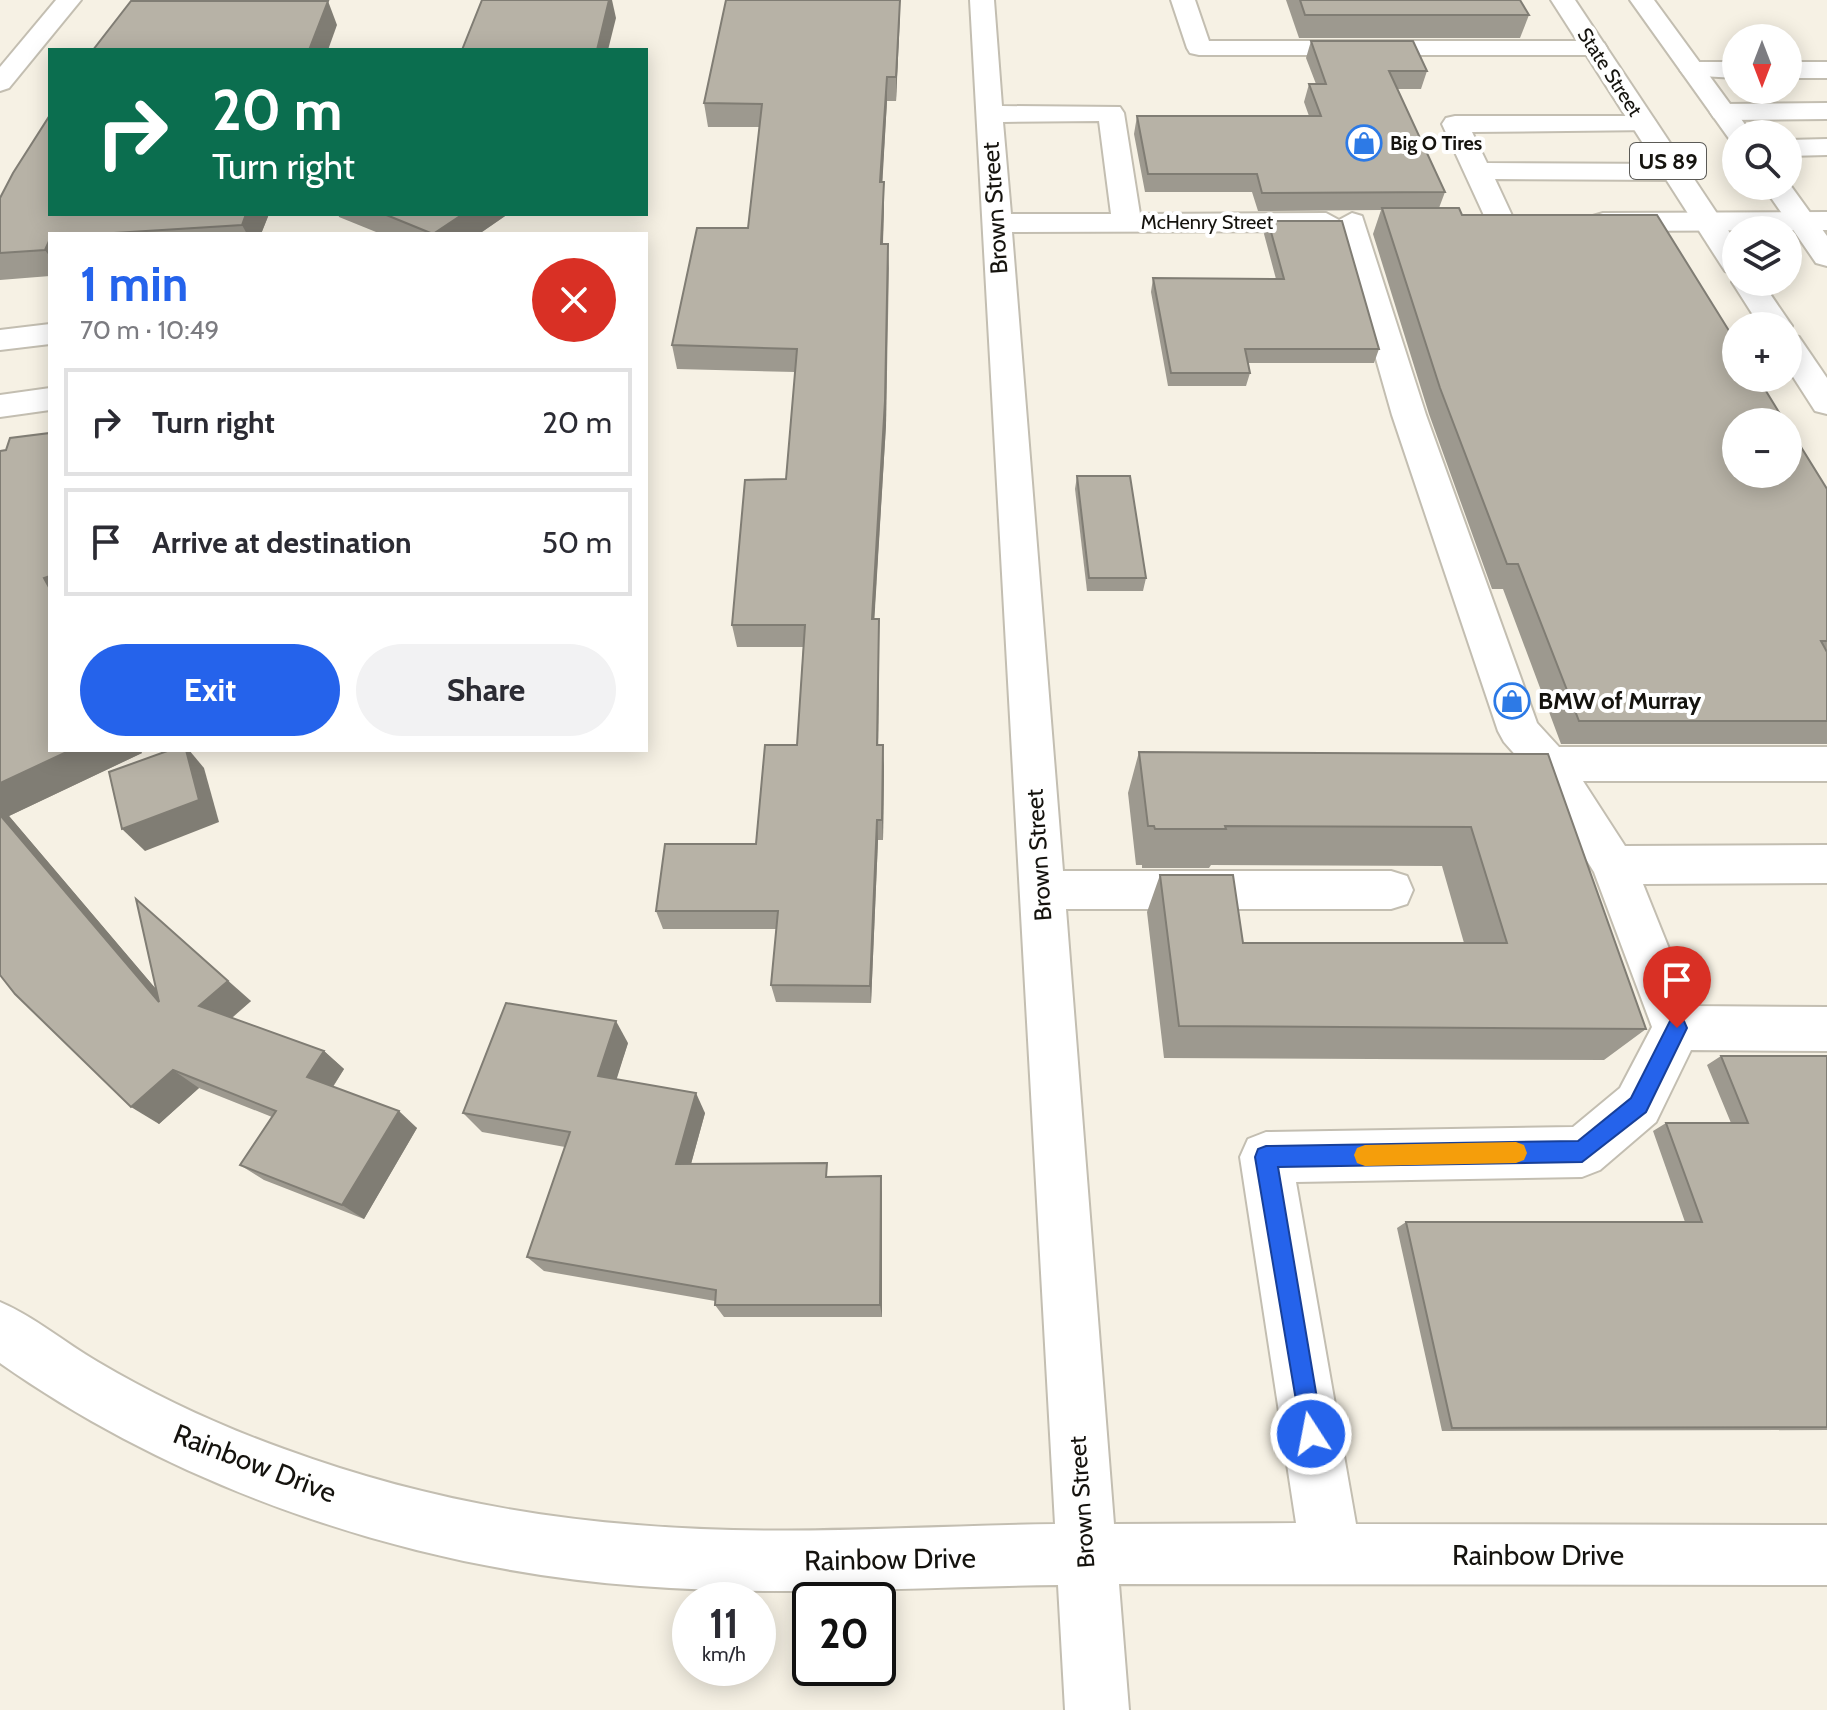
<!DOCTYPE html>
<meta charset="utf-8">
<style>
:root{--surface:#fff;--page:#f2f2f3;--text:#2b2b33;--muted:#7c7c81;--line:#e1e1e2;--accent:#2563eb}
body{margin:0;font-family:Cabin,sans-serif;background:var(--page);color:var(--text);height:100vh;display:flex;flex-direction:column;font-size:30px;white-space:nowrap}
*{box-sizing:border-box;margin:0}
p{font-size:26px;color:var(--muted)}
.icon{flex:none;width:44px;height:44px;fill:none;stroke:currentColor;stroke-width:2;stroke-linecap:round;stroke-linejoin:round}
.map{position:relative;flex:1;overflow:hidden}
.details{position:absolute;left:48px;top:232px;width:600px;height:520px;display:flex;flex-direction:column;background:var(--surface);border-radius:0px;box-shadow:0 4px 20px #0003}
.details>*{flex:none}
.top-card{position:absolute;left:48px;top:48px;width:600px;height:168px;border-radius:0px;box-shadow:0 4px 20px #0003;background:#0b6e4f;color:#fff;overflow:hidden}
.needle{width:52px;rotate:180deg}
.tools{position:absolute;left:1722px;top:24px;display:grid;gap:16px}
.tools a{display:grid;place-items:center;width:80px;height:80px;border-radius:50%;background:var(--surface);box-shadow:0 4px 20px #0003;font-size:40px}
.speed{position:absolute;left:672px;top:1582px;display:flex;gap:16px;font-size:40px;font-weight:700;text-align:center}
.speed>*{display:grid;place-content:center;width:104px;height:104px;border-radius:50%;background:var(--surface);box-shadow:0 4px 20px #0003;line-height:1}
.speed small{font-size:20px;font-weight:400}
.speed .limit{border:4px solid #111;border-radius:12px;background:#fff;color:#111}
.pin{position:absolute;display:grid;place-items:center;width:68px;height:68px;color:#fff;margin:-82px -34px;border-radius:50% 50% 50% 0;rotate:-45deg;box-shadow:0 0 8px #0007}
.pin .icon{rotate:45deg}
.me{position:absolute;width:88px;margin:-44px;rotate:349deg;stroke-linejoin:round;filter:drop-shadow(0 0 6px #0008)}
.turn{display:flex;align-items:center;gap:28px;height:168px;padding:0 32px;font-size:36px}
.turn .icon{width:104px;height:104px;stroke-width:2.5}
.turn b{display:block;font-size:56px;line-height:68px}
.round{display:grid;place-items:center;flex:none;width:84px;height:84px;border-radius:42px;background:var(--page)}
.overview{display:flex;align-items:center;justify-content:space-between;height:136px;padding:0 32px}
h1{font-size:48px;font-weight:700;line-height:60px;color:var(--accent)}
.button{display:flex;gap:16px;margin-top:auto;padding:16px 32px}
.button a{flex:1;height:92px;border-radius:48px;background:var(--accent);color:#fff;font-size:32px;font-weight:700;line-height:92px;text-align:center}
.button a+a{background:var(--page);color:var(--text)}
ul{padding:0;list-style:none}
li{display:flex;align-items:center;gap:24px;height:108px;margin:0 16px 12px;padding:0 16px;border:4px solid var(--line);border-radius:0px}
li div{flex:1}
li b{display:block;font-size:30px}
li em{font-style:normal}
.map>svg:first-child{display:block}
</style>
<div class="map">
<svg width="1827" height="1710" viewBox="0 0 1827 1710">
<rect width="100%" height="100%" fill="#f6f1e4"/>
<g fill="none" stroke-linecap="round" stroke-linejoin="round">
<defs>
<g id="minor">
<polygon points="56,0 81,0 9,88 0,91 0,67"/>
<path d="M970,0H994L1002,106L1120,107L1124,113L1140,214L1326,213L1339,220L1352,213L1362,216L1426,415L1537,723L1559,747H1827V781H1583L1625,846L1827,845V883L1643,884L1692,1006L1827,1007V1051L1691,1050L1656,1122L1600,1170L1582,1177L1296,1182L1356,1524L1827,1525V1585L1119,1584L1129,1710H1065L1058,1585C919,1587 779,1597 640,1586C417,1570 183,1492 0,1363V1302C35,1317 65,1343 98,1362C157,1397 220,1426 284,1449C398,1491 517,1516 637,1525C776,1537 916,1526 1055,1524ZM1099,121L1111,214H1011L1003,122ZM1338,225L1392,415L1498,731L1504,742L1534,776L1594,872L1652,1027L1620,1088L1573,1127L1266,1132L1248,1139L1240,1157L1296,1523L1114,1524L1066,909H1391L1407,904L1413,890L1407,876L1391,871H1063L1012,232L1326,231Z"/>
<polygon points="1171,0 1195,0 1209,41 1595,41 1604,43 1607,48 1604,53 1595,55 1199,55 1190,53 1187,48"/>
<polygon points="1693,62 1736,62 1736,78 1684,75 1680,70 1684,65"/>
<rect x="1788" y="62" width="39" height="16"/>
<polygon points="1827,103 1827,119 1723,120 1714,118 1710,112 1714,106 1723,104"/>
<polygon points="1455,116 1644,116 1653,118 1657,124 1653,130 1472,132 1487,163 1675,164 1685,166 1689,172 1685,178 1675,180 1495,179 1515,222 1511,228 1501,231 1491,228 1487,222 1442,124 1446,118"/>
<polygon points="1827,139 1827,155 1788,156 1788,140"/>
<polygon points="1827,212 1827,230 1603,231 1593,228 1589,222 1593,216 1603,213"/>
<polygon points="50,324 50,344 0,350 0,330"/>
<polygon points="50,388 50,410 0,417 0,395"/>
</g>
<g id="major">
<polygon points="1551,0 1575,0 1736,242 1736,274 1725,271 1721,265"/>
<polygon points="1630,0 1654,0 1752,134 1736,134 1736,141 1730,140"/>
<polygon points="1788,182 1827,236 1827,266 1816,263 1763,186 1788,186"/>
<polygon points="1736,276 1736,282 1762,282 1792,326 1788,331 1788,326 1760,326 1732,282"/>
<polygon points="1788,334 1799,337 1827,378 1827,414 1815,411 1788,369"/>
</g>
</defs>
<use href="#minor" stroke="#c3beb1" stroke-width="4"/>
<use href="#major" stroke="#c3beb1" stroke-width="4"/>
<use href="#minor" fill="#fff" fill-rule="evenodd"/>
<use href="#major" fill="#fff" fill-rule="evenodd"/>
</g>
<g fill="#9d998f">
<polygon points="900,0 896,101 887,101 882,182 884,206 883,244 888,244 889,268 886,425 874,619 879,642 878,745 884,766 883,840 878,840 871,1003 776,1002 771,985 776,929 663,929 656,911 756,844 797,745 803,647 737,647 732,625 786,479 795,372 677,369 672,345 748,228 760,127 708,127 704,103"/>
<polygon points="1286,0 1520,0 1529,15 1520,38 1299,38"/>
<polygon points="1311,41 1427,71 1421,89 1397,89 1445,192 1439,208 1462,215 1827,489 1827,744 1561,744 1503,589 1492,589 1429,414 1373,234 1381,210 1258,211 1252,192 1145,192 1134,134 1137,116 1309,116 1304,102 1309,84 1316,84 1306,58"/>
<polygon points="0,198 50,214 269,214 261,234 50,234 50,276 0,280"/>
<polygon points="338,214 508,214 479,234 381,234 339,217"/>
<polygon points="1268,221 1379,349 1374,363 1248,363 1250,373 1246,386 1168,386 1151,292 1153,278 1276,279 1264,234"/>
<polygon points="0,451 50,750 140,750 142,753 9,816 155,988 251,1001 232,1018 324,1051 344,1069 333,1087 417,1128 364,1219 264,1180 240,1165 272,1117 199,1088 159,1124 0,975"/>
<polygon points="1077,476 1146,578 1143,591 1087,591 1075,489"/>
<polygon points="1139,752 1548,754 1646,1029 1604,1060 1164,1058 1147,912 1160,875 1243,943 1464,943 1442,866 1211,865 1209,868 1142,868 1142,865 1136,865 1128,793"/>
<polygon points="628,1043 616,1079 705,1113 691,1164 830,1177 882,1193 882,1317 724,1317 715,1305 715,1301 544,1271 527,1257 565,1147 482,1132 463,1113"/>
<polygon points="1721,1056 1827,1056 1827,1430 1442,1431 1397,1228 1406,1222 1685,1222 1653,1131 1666,1123 1731,1123 1707,1065"/>
</g>
<g fill="#807d74">
<polygon points="609,0 612,0 616,18 608,50 597,50"/>
<polygon points="900,0 900,16 896,101 896,77"/>
<polygon points="328,1 337,25 328,50 309,50"/>
<polygon points="887,77 887,101 881,206 880,182"/>
<polygon points="884,182 884,206 882,268 881,244"/>
<polygon points="246,214 269,214 261,234 247,234 242,225"/>
<polygon points="463,214 508,214 479,234 433,234"/>
<polygon points="50,239 50,257 45,250"/>
<polygon points="888,244 886,425 873,642 872,619"/>
<polygon points="50,576 50,589 44,578"/>
<polygon points="879,619 879,642 878,766 877,745"/>
<polygon points="883,745 884,766 883,840 882,820"/>
<polygon points="71,750 140,750 142,753 9,816 184,1022 159,1002 0,815 0,783"/>
<polygon points="186,750 189,750 204,768 219,822 145,851 122,829"/>
<polygon points="877,820 878,840 871,1003 870,986"/>
<polygon points="136,899 251,1001 223,1025 199,1006"/>
<polygon points="616,1021 628,1043 611,1097 598,1076"/>
<polygon points="324,1051 344,1069 328,1094 307,1077"/>
<polygon points="173,1070 199,1088 159,1124 131,1107"/>
<polygon points="696,1093 705,1113 686,1182 676,1164"/>
<polygon points="399,1111 417,1128 364,1219 342,1205"/>
<polygon points="881,1176 882,1193 882,1317 880,1305"/>
</g>
<g fill="#b7b2a6" stroke="#807d74" stroke-width="2">
<polygon points="482,0 609,0 597,50 462,50"/>
<polygon points="726,0 900,0 896,77 887,77 880,182 884,182 881,244 888,244 885,401 872,619 879,619 877,745 883,745 882,820 877,820 870,986 771,985 778,911 656,911 665,844 756,844 765,745 797,745 805,625 732,625 745,480 786,479 797,349 672,345 697,228 748,228 762,104 704,103"/>
<polygon points="1300,0 1520,0 1529,15 1305,15"/>
<polygon points="131,1 328,1 309,50 93,50"/>
<polygon points="1311,41 1413,41 1427,71 1389,71 1445,192 1262,193 1257,174 1148,174 1137,116 1321,116 1309,84 1326,84"/>
<polygon points="50,115 50,214 246,214 242,225 98,234 50,234 50,239 45,250 0,253 0,198 13,173"/>
<polygon points="1382,208 1459,208 1462,215 1657,215 1736,342 1736,378 1758,378 1785,422 1736,422 1736,474 1788,474 1788,426 1827,489 1827,641 1821,641 1827,652 1827,721 1579,721 1518,564 1507,564 1440,388"/>
<polygon points="384,214 463,214 433,234"/>
<polygon points="1268,221 1342,221 1379,349 1245,349 1250,373 1171,373 1153,278 1284,279"/>
<polygon points="50,433 50,576 44,578 50,589 50,750 71,750 0,783 0,451 6,450 10,438"/>
<polygon points="1077,476 1130,476 1146,578 1089,578"/>
<polygon points="170,750 186,750 199,800 122,829 109,772"/>
<polygon points="1139,752 1548,754 1646,1029 1179,1026 1160,875 1233,875 1243,943 1507,943 1471,827 1225,826 1226,829 1155,829 1154,826 1148,826"/>
<polygon points="0,815 159,1002 136,899 228,981 199,1006 324,1051 307,1077 399,1111 342,1205 240,1165 276,1111 173,1070 131,1107 15,994 0,975"/>
<polygon points="506,1003 616,1021 598,1076 696,1093 676,1164 827,1163 826,1177 881,1176 880,1305 715,1305 716,1290 527,1257 570,1132 463,1113"/>
<polygon points="1721,1056 1827,1056 1827,1427 1452,1428 1406,1222 1702,1222 1666,1123 1748,1123"/>
</g>
<polygon fill="#2563eb" stroke="#184099" stroke-width="2" points="1677,1019 1684,1021 1687,1028 1646,1112 1582,1162 1278,1167 1323,1434 1320,1442 1311,1446 1303,1442 1255,1157 1258,1149 1266,1146 1578,1141 1631,1098 1670,1021"/>
<polygon fill="#f59e0b" points="1516,1142 1524,1145 1527,1153 1524,1160 1516,1163 1365,1166 1357,1163 1354,1155 1357,1148 1365,1145"/>
<defs>
<symbol id="shop-ring" viewBox="-11 -11 22 22"><circle r="9.5" fill="#fff" stroke="#2d7ae6" stroke-width="1.5"/><path d="M-5-2.5h2.3a2.7 3.5 0 0 1 5.4 0H5L5.5 6h-11ZM-1.5-2.5h3a1.5 2.3 0 0 0-3 0Z" fill="#2d7ae6"/></symbol>
</defs>
<g fill-rule="evenodd">
<use href="#shop-ring" x="1344" y="123" width="40" height="40"/>
<use href="#shop-ring" x="1492" y="681" width="40" height="40"/>
</g>
<g text-anchor="middle" stroke-width="8" stroke-linejoin="round" paint-order="stroke">
<g font-size="20" fill="#15130e" stroke="#fff">
<text transform="translate(1610 72) rotate(57)" y="7">State Street</text>
<text x="1207" y="229">McHenry Street</text>
</g>
<g font-size="20" font-weight="bold" fill="#15130e" stroke="#fff" text-anchor="start">
<text x="1390" y="150">Big O Tires</text>
</g>
<rect fill="#fff" stroke="#5b5a56" stroke-width="2" x="1630" y="143" width="76" height="36" rx="6"/>
<g font-size="22" font-weight="bold" fill="#15130e">
<text x="1668" y="169">US 89</text>
</g>
<g font-size="24" fill="#15130e" stroke="#fff">
<text transform="translate(995 208) rotate(-94)" y="8">Brown Street</text>
<text transform="translate(1039 855) rotate(-94)" y="8">Brown Street</text>
<text transform="translate(1082 1502) rotate(-94)" y="8">Brown Street</text>
</g>
<g font-size="24" font-weight="bold" fill="#15130e" stroke="#fff" text-anchor="start">
<text x="1538" y="709">BMW of Murray</text>
</g>
<g font-size="28" fill="#15130e" stroke="#fff">
<text transform="translate(255 1463) rotate(21)" y="10">Rainbow Drive</text>
<text x="1538" y="1565">Rainbow Drive</text>
<text transform="translate(890 1559) rotate(-1)" y="10">Rainbow Drive</text>
</g>
</g>
</svg>
<div class="tools">
<a><svg class="needle" viewBox="-14 -14 28 28"><path d="M0-13l5 13h-10z" fill="#e53935"/><path d="M0 13l5-13h-10z" fill="#7c7c81"/></svg></a>
<a><svg class="icon" aria-label="search" viewBox="0 0 24 24"><circle cx="10" cy="10" r="6"/><path d="M15 15l6 6"/></svg></a>
<a><svg class="icon" aria-label="layers" viewBox="0 0 24 24"><path d="M12 4l9 5-9 5-9-5zM3 14l9 5 9-5"/></svg></a>
<a>+</a>
<a>−</a>
</div>
<div class="speed"><div>11<small>km/h</small></div><div class="limit">20</div></div>
<div class="pin" style="left:1677px;top:1028px;background:#d93025"><svg class="icon" aria-label="arrive" viewBox="0 0 24 24"><path d="M6 21V4h12l-3 4 3 4H6"/></svg></div>
<svg class="me" style="left:1311px;top:1434px" viewBox="-20 -20 40 40"><circle r="17" fill="#2563eb" stroke="#fff" stroke-width="3"/><path d="M0-11L8 9 0 5-8 9z" fill="#fff"/></svg>
<div class="top-card">
<div class="turn"><svg class="icon" aria-label="right" viewBox="0 0 24 24"><path d="M7 20v-9h11M14 6l5 5-5 5"/></svg><div><b>20 m</b>Turn right</div></div>
</div>
<section class="details">
<div class="overview"><div><h1>1 min</h1><p>70 m · 10:49</p></div><a class="round" style="background:#d93025;color:#fff"><svg class="icon" aria-label="close" viewBox="0 0 24 24"><path d="M6 6l12 12M18 6L6 18"/></svg></a></div>
<ul>
<li><svg class="icon" aria-label="right" viewBox="0 0 24 24"><path d="M7 20v-9h11M14 6l5 5-5 5"/></svg><div><b>Turn right</b></div><em>20 m</em></li>
<li><svg class="icon" aria-label="arrive" viewBox="0 0 24 24"><path d="M6 21V4h12l-3 4 3 4H6"/></svg><div><b>Arrive at destination</b></div><em>50 m</em></li>
</ul>
<div class="button"><a>Exit</a><a>Share</a></div>
</section>
</div>
